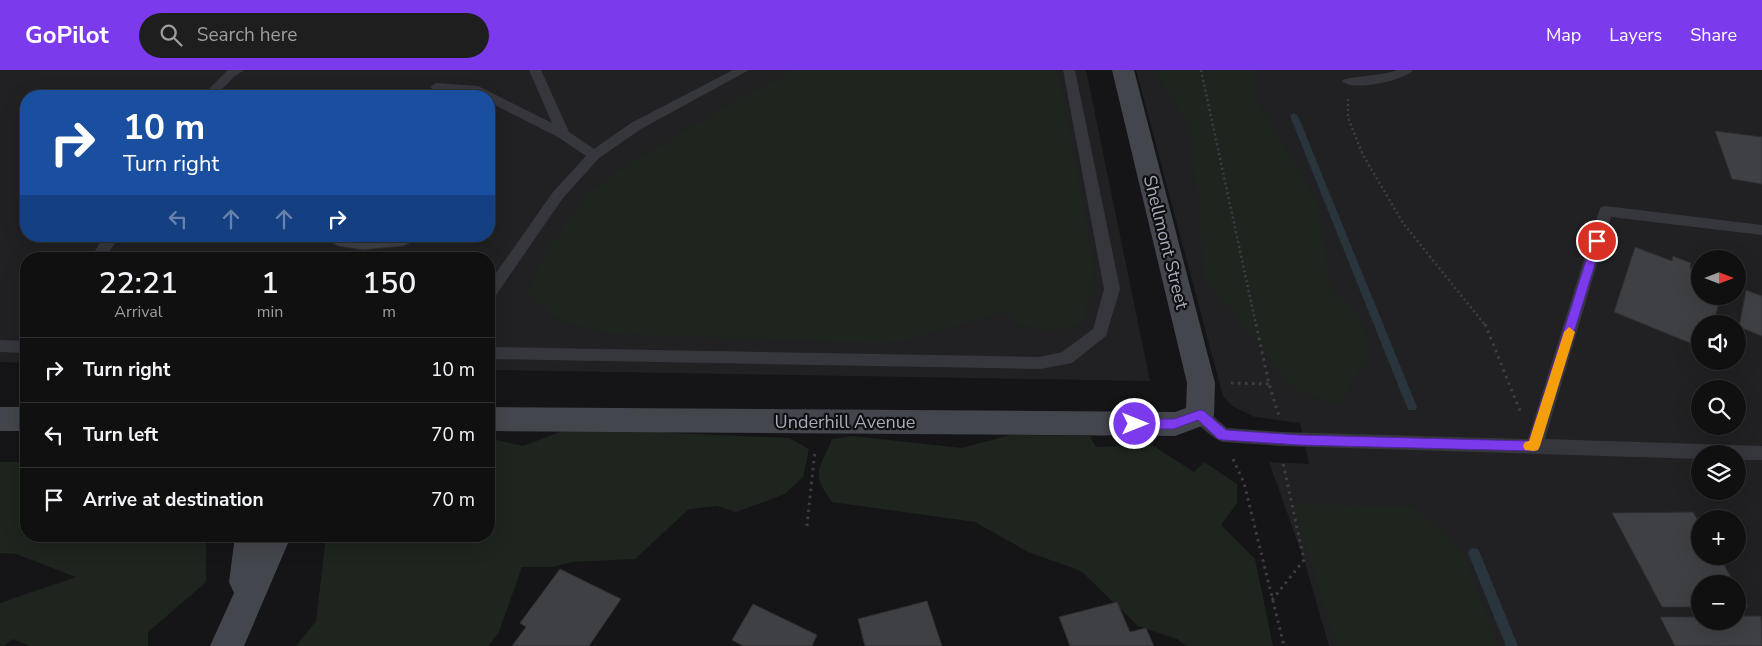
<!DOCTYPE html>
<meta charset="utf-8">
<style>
:root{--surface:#101011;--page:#1e1e1f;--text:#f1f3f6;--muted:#9c9d9f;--line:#303031;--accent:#7c3aed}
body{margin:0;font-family:"Nunito Sans",sans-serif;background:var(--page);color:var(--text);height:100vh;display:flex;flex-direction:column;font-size:19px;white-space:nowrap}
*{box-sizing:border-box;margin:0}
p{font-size:16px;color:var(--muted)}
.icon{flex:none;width:28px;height:28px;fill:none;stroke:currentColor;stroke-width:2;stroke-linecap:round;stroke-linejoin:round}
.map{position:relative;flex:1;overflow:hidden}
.drawer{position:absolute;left:20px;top:182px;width:475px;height:290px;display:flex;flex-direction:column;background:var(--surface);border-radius:20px;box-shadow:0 5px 20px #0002,0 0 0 1px var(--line)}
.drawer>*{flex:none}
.top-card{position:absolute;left:20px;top:20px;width:475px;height:152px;border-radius:20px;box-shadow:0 5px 20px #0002,0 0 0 1px var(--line);background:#1a4fa0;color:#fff;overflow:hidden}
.needle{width:32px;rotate:90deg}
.fabs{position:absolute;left:1691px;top:180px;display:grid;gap:10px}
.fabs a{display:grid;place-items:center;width:55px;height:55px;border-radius:50%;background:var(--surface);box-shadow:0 5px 20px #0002,0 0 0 1px var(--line);font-size:25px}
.pin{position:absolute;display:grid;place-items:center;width:42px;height:42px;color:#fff;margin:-21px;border:2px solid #fff;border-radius:50%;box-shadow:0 1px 5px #0007}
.me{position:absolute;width:55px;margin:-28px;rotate:90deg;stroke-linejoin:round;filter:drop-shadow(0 0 4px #0008)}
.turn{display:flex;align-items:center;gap:18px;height:105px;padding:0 20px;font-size:22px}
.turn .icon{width:65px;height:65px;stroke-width:2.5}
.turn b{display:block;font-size:35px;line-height:42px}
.lanes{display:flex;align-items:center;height:48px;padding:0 20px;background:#0003;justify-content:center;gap:25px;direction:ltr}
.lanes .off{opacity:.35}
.eta{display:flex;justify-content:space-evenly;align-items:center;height:85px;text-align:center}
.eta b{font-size:30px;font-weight:600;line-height:35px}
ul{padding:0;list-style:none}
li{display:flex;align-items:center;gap:15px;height:65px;padding:0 20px;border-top:1px solid var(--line)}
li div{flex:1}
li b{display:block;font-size:19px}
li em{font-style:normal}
header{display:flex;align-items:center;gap:30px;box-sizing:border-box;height:70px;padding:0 25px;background:var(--accent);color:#fff}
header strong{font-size:24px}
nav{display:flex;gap:28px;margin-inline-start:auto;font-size:18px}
.search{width:350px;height:45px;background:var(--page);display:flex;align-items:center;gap:12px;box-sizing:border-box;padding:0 18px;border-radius:28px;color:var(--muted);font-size:19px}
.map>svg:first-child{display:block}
</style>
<header>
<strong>GoPilot</strong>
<div class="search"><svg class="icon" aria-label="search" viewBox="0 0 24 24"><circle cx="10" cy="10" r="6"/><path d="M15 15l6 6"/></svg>Search here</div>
<nav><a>Map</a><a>Layers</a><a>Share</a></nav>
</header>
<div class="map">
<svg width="1762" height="576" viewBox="0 0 1762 576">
<rect width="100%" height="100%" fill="#151517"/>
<g fill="#212124" fill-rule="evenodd">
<path d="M0,0H1086L1150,311L489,300V189H26V293L0,292ZM26,26H489V166H26Z"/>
<path d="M1136,0H1762V576H1329L1304,490L1269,392L1309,394L1300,353L1255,347L1232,336L1223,326ZM1700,189H1738V226H1700ZM1700,254H1738V291H1700ZM1700,319H1738V356H1700ZM1700,384H1738V421H1700ZM1700,449H1738V486H1700ZM1700,514H1738V551H1700Z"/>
</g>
<g fill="#1d251e">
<polygon points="795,0 1056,0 1063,25 1094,197 1084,251 1060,262 1020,255 1004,242 895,273 609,264 562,251 527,224 545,182 588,123 629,94 738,29"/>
<polygon points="1155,0 1256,0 1257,32 1319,135 1330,220 1361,247 1370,281 1339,334 1295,320 1205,209 1190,57"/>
<polygon points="589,351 673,363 789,368 809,379 803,407 785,424 736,442 717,436 689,439 635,489 572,492 552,497 522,497 499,562 488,576 296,576 316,551 326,466 489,466 489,368 523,376"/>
<path d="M1010,365L1090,366L1096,377L1152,375L1194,402L1204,392L1237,414V433L1221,455L1255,489L1273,576H1187L1177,569L1138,556L1081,501L1028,482L975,452L832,432C810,402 819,401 832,369L853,366L962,378Z"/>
<polygon points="0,392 26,392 26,466 206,466 206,512 148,562 148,576 30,576 13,569 4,576 0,576 0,533 76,507 16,484 0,483"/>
<polygon points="1293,434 1413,437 1460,477 1498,576 1336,576"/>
</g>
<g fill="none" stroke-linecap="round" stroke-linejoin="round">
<g fill="#2a343c" fill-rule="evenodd">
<polygon points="1294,43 1298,46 1417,337 1416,340 1408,340 1407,337 1290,46"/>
<polygon points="1474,478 1478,479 1480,483 1518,576 1506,576 1468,483 1470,479"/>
</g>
</g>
<g fill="#3f4044" stroke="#2f2f33">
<polygon points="1715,61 1762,67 1762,114 1732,109"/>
<polygon points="321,166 427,166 403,176 363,180 338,176"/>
<polygon points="1635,177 1672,191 1673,186 1691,193 1690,198 1700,202 1700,226 1720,226 1714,254 1700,254 1700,277 1614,242"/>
<polygon points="1746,220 1762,226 1762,266 1739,257"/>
<polygon points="1693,442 1700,454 1700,486 1719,486 1735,514 1700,514 1700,537 1662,537 1612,443"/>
<polygon points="560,499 621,529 589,576 512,576 526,557 520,553"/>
<polygon points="1738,519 1748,537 1738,537"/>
<polygon points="927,531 942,576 865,576 858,549"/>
<polygon points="1117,532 1130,562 1146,558 1154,576 1070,576 1059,547"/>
<polygon points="753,534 817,565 812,576 743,576 732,570"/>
<polygon points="1738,546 1761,546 1762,576 1675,576 1660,547 1700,547 1700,551 1738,551"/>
</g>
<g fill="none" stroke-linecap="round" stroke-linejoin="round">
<g stroke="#3c3e44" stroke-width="2.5" stroke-dasharray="2 3" stroke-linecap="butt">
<polyline points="1201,0 1256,255"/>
<polyline points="1348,29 1348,48 1363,85 1403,153 1485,255"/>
</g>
<g stroke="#3c3e44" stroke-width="3" stroke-dasharray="2.5 4.5" stroke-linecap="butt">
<polyline points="1256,254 1269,314 1279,346"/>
<polyline points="1485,254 1520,341"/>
<polyline points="1231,313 1269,314"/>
<polyline points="1233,389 1244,413 1284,576"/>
<polyline points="807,456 815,380"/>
<polyline points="1272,530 1304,490 1283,393"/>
</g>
<g fill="#36373c" fill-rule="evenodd">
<polygon points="228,0 244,0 234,7 215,26 202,26"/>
<polygon points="529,0 541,0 569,62 594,79 631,53 733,0 749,0 641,59 599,88 563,128 494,228 489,230 489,213 553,122 586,86 558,67 489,32 489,26 478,26 471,23 436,21 430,17 436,13 478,16 552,53"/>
<polygon points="1063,0 1075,0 1120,219 1106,266 1072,293 1040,299 489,289 489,277 1040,287 1062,282 1093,259 1104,219"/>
<path d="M1397,0H1413C1404,11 1351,22 1342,11C1346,6 1384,6 1397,0Z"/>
<path d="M1606,136L1762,155V165L1611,147L1545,369L1762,376V390H1738V384H1700V389L1282,376L1223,372C1212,368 1197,355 1192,345L1194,340L1200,338L1206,340L1227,358L1282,362L1528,369L1599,141L1601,137Z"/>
<polygon points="104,166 119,166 105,189 90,189"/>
<polygon points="0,270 26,271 26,283 0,282"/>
</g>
<g fill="#44464d" fill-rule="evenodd">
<polygon points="1112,0 1134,0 1215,313 1214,345 1210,353 1175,366 489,361 489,337 1175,342 1186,338 1187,313"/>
<rect x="0" y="337" width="26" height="24"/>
<polygon points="235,466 291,466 244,576 210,576 234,523 229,512"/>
</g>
</g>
<polygon fill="#7c3aed" stroke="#51269a" points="1597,167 1602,171 1538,380 1534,381 1299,375 1223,370 1218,369 1198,350 1174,359 1135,359 1131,358 1129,354 1131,350 1135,349 1174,349 1200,340 1204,341 1226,360 1299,365 1529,371 1592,171"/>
<polygon fill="#f59e0b" points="1569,257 1575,262 1540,376 1538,380 1534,381 1525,380 1523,376 1525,372 1529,371 1564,262"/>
<g text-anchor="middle" stroke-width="4.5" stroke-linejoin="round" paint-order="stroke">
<g font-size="18" fill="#a6abb8" stroke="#101012">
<text transform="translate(1166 172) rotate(76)" y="6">Shellmont Street</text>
<text x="845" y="358">Underhill Avenue</text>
</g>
</g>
</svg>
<div class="fabs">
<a><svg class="needle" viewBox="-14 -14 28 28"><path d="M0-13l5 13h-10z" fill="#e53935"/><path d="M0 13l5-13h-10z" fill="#9c9d9f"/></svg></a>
<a><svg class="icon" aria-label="sound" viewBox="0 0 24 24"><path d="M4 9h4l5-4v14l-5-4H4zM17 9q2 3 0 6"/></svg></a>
<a><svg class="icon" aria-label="search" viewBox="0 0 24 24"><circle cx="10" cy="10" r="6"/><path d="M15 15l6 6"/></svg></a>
<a><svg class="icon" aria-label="layers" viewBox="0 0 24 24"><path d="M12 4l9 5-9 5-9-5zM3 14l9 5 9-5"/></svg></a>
<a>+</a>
<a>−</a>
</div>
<div class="pin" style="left:1597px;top:171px;background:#d93025"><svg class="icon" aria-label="arrive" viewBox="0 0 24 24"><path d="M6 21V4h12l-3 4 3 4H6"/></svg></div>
<svg class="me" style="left:1135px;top:354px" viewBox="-20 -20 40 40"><circle r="17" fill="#7c3aed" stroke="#fff" stroke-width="3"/><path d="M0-11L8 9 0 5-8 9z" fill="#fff"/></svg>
<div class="top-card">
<div class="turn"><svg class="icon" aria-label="right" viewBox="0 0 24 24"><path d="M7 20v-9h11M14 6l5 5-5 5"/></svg><div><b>10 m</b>Turn right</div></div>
<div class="lanes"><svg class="icon off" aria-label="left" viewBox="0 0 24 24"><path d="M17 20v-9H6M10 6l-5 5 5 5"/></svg><svg class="icon off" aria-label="ahead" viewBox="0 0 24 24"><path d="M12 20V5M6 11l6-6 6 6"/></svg><svg class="icon off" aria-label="ahead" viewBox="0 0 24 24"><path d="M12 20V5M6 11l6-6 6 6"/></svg><svg class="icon" aria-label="right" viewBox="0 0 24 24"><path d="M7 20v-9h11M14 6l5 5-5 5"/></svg></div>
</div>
<section class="drawer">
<div class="eta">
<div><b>22:21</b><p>Arrival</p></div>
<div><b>1</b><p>min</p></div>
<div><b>150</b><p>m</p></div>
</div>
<ul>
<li><svg class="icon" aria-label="right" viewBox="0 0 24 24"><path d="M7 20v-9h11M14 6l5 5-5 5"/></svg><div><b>Turn right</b></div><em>10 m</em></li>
<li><svg class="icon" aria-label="left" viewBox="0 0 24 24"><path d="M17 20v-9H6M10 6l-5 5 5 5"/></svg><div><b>Turn left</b></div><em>70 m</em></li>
<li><svg class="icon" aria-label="arrive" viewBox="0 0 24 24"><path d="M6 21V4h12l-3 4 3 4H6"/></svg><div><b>Arrive at destination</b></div><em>70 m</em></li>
</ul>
</section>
</div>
